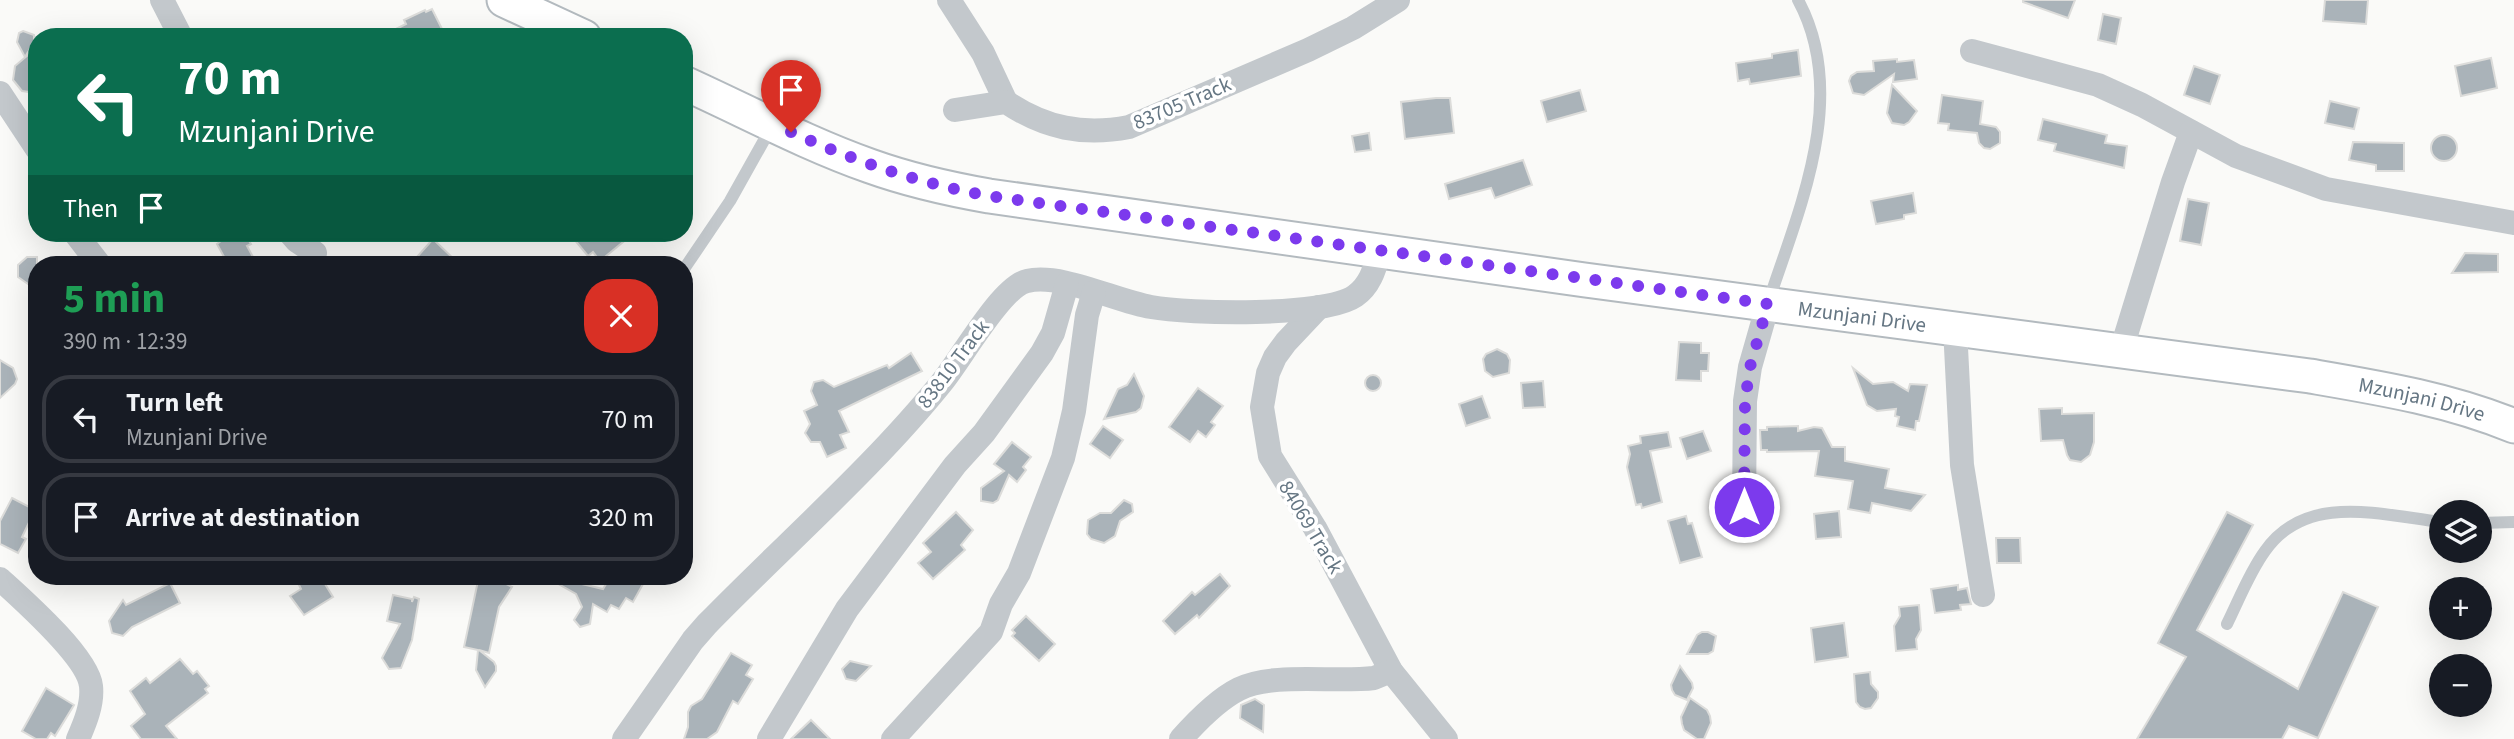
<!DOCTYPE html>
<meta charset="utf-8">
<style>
:root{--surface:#171b24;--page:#20242c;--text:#f1f3f6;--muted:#9ea1a6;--line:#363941}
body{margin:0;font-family:"Source Sans 3",sans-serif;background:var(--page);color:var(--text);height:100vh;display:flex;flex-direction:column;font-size:26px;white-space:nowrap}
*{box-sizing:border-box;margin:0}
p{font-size:23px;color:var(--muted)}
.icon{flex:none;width:38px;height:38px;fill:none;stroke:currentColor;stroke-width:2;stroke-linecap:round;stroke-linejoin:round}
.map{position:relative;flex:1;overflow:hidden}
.drawer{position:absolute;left:28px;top:256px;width:665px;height:329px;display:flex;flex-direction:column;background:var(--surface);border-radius:28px;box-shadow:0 7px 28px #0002}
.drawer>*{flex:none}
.top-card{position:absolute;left:28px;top:28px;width:665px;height:214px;border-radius:28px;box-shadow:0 7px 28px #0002;background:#0b6e4f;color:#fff;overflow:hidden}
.fabs{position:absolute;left:2429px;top:500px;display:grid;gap:14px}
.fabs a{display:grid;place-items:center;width:63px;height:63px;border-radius:50%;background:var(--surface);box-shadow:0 7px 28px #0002;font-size:35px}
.pin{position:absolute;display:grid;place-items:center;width:60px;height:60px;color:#fff;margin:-72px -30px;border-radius:50% 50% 50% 0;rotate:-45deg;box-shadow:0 0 7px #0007}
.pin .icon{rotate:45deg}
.me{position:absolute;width:77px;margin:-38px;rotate:0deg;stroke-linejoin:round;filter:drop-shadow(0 0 5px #0008)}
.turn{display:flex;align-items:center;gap:24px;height:147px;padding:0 35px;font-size:32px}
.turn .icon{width:91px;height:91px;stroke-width:2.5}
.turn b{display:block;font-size:49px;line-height:60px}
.then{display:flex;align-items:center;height:66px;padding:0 35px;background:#0003;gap:14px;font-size:26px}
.round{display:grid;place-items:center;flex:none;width:74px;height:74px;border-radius:28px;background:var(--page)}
.overview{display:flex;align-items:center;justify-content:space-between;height:119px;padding:0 35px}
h1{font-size:42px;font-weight:700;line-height:52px;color:#1e9e55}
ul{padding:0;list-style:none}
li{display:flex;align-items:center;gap:21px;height:88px;margin:0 14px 10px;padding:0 21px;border:4px solid var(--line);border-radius:28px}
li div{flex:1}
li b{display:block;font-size:26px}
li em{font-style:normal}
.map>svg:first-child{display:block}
</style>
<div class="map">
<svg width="2514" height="739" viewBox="0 0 2514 739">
<rect width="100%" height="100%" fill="#fafaf8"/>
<g fill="#aab3b9" stroke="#dcdcda" stroke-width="2">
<polygon points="2023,0 2075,0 2068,18 2023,2"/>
<polygon points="2325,0 2368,0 2366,24 2323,21"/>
<polygon points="432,9 446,37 380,37 406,24 404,20 425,10 426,12"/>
<polygon points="2103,14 2121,18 2116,44 2098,40"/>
<polygon points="23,31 34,35 34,42 25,57 17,42 19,33"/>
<polygon points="1798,50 1801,76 1750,84 1749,79 1738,81 1736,63 1772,58 1772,54"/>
<polygon points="28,55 37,62 37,93 22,91 13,80 15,66"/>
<polygon points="2491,58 2497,88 2461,96 2455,66"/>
<polygon points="1897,59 1897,62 1914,60 1917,79 1893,82 1894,74 1864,95 1853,93 1849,81 1851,76 1857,72 1874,71 1873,61"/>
<polygon points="2194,66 2220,75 2210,104 2184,95"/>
<polygon points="1892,85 1917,111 1909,122 1904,125 1892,123 1887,113"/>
<polygon points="1580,90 1586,111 1547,122 1541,101"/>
<polygon points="1942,95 1983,101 1980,124 1996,127 2000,132 2000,143 1990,149 1984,148 1979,143 1977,133 1948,130 1949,124 1938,123"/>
<polygon points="1436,98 1450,98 1454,133 1405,139 1401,102"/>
<polygon points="2330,101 2359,108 2354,129 2325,123"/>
<polygon points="2043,119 2107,135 2105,143 2127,146 2124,168 2054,151 2056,144 2038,140"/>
<polygon points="1369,133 1371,150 1355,152 1352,136"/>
<circle cx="2444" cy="148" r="13"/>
<polygon points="2353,142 2404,143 2404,171 2376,171 2376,165 2349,160"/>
<polygon points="1523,160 1532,185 1495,198 1491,188 1449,199 1445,184"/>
<polygon points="1913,193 1916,213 1904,215 1904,219 1876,224 1871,201"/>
<polygon points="2188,199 2209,203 2201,245 2180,241"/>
<polygon points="217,233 244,233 251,244 247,246 253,257 241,264 228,264 217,244 221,241"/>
<polygon points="569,233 634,233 600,261 593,252 588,256"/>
<polygon points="433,239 459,264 425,264 417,257"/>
<polygon points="2465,253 2498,254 2498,272 2452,273"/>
<polygon points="27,257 37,257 37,283 28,284 18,277 18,265"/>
<polygon points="1679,342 1701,343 1701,353 1709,353 1708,371 1701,371 1701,381 1676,380"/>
<polygon points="1497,349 1507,354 1510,360 1509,373 1493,377 1485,371 1483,359 1486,354"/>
<polygon points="911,353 922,371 839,411 849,432 840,435 846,448 827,457 820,442 811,442 805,433 810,424 804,411 817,405 811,391 814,382 823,380 834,387 887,365 889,368"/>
<polygon points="0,360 13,368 17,379 15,384 0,398"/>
<polygon points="1853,368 1873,384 1893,382 1908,391 1910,384 1927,385 1919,421 1916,421 1915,430 1897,426 1899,417 1895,416 1896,409 1877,411 1867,405"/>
<polygon points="1134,374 1144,396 1141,408 1136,412 1104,419 1118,389 1127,385"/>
<circle cx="1373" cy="383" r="8"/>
<polygon points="1543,381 1545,407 1523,408 1521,383"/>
<polygon points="1198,388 1223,406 1211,422 1215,425 1206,437 1198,431 1190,442 1169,427"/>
<polygon points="1482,396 1490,418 1466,426 1459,404"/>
<polygon points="2062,408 2062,414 2094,413 2094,442 2090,455 2081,462 2070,460 2067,455 2063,440 2041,441 2039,409"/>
<polygon points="1103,426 1123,440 1110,458 1090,444"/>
<polygon points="1798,426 1798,431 1814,427 1822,428 1832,447 1845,447 1845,461 1889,469 1885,488 1925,495 1911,511 1872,503 1870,513 1848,509 1853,481 1815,476 1819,451 1767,452 1767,450 1761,450 1760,430 1767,430 1767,427"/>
<polygon points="1703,431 1711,451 1687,459 1680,438"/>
<polygon points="1668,432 1671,447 1650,451 1662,502 1642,508 1641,504 1636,505 1627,467 1630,454 1628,446 1641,443 1640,436"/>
<polygon points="1012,442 1031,457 1023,467 1026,470 1017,482 1009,475 998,500 993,503 981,501 981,488 1004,471 994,464"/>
<polygon points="12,498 35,510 22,537 26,539 18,553 0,544 0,521"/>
<polygon points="1124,500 1132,504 1133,512 1120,521 1115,536 1104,543 1091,539 1087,534 1088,520 1100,513 1111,513"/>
<polygon points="1839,511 1841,537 1816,539 1814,514"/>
<polygon points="956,512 973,530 961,545 965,550 933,579 918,563 931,552 923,543"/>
<polygon points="2227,512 2253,525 2197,630 2298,689 2343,592 2378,607 2318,738 2289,726 2282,739 2137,739 2186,657 2158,643"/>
<polygon points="1686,516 1688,524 1692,523 1702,557 1680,563 1668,521"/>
<polygon points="1996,538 2020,538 2021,563 1997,563"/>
<polygon points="1220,574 1230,586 1199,618 1197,615 1175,634 1163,621 1192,592 1195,595"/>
<polygon points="310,576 320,576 333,597 304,615 290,596 301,589 298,583"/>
<polygon points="479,576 512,576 506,584 512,587 499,607 489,653 479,650 494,662 496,666 496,671 485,687 476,670 478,650 464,647"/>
<polygon points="611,576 639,576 636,581 643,584 633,602 626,598 619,609 611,605 607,612 593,604 590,624 580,627 574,620 582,607 576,594 555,582 557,578 603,589"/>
<polygon points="170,583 180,603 132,627 123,636 112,633 109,621 123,600 126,605"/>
<polygon points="1958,585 1958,590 1967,588 1971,604 1960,605 1961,610 1935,613 1931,589"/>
<polygon points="393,595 412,599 412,602 414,597 419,599 412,640 401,668 389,669 382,658 400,624 387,621"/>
<polygon points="1919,605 1921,630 1916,639 1917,649 1896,651 1894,626 1900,616 1899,607"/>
<polygon points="1026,616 1055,644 1039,661 1012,636 1015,633 1012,630"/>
<polygon points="1844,623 1848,657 1815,662 1811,628"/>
<polygon points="1702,632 1708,632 1716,636 1713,651 1708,654 1687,654 1697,635"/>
<polygon points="731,653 752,665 746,675 753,679 738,704 733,701 717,732 707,739 684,739 688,727 688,712 691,706 702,699"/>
<polygon points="180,659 193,674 197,671 209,686 205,689 208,693 166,726 177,739 141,739 131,726 145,714 130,691 146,678 150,683"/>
<polygon points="850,661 871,666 856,681 846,679 842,669"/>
<polygon points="1680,666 1692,683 1693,688 1687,700 1675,695 1672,690 1671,685"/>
<polygon points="1870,672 1871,684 1878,692 1878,698 1871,708 1865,709 1860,707 1856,702 1854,674"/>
<polygon points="46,688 74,705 55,736 51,733 47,739 36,739 22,731"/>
<polygon points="1690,698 1707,710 1710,716 1711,723 1704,739 1697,739 1684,730 1682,724 1681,717"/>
<polygon points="1255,699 1264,705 1263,732 1240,718 1241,705"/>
<polygon points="811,720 830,739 791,739"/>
</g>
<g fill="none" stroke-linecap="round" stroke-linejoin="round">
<defs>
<g id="secondary">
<polyline points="504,0 584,37"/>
<path id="s1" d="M684,83C746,111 807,144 870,166C909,180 949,189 989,196L1585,280L2310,376C2380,388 2448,399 2514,426"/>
</g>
</defs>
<use href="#secondary" stroke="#b3babf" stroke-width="37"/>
<g stroke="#c3c8cc" stroke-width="12">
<polyline points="684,269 730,201 772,126"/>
<path d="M1768,303C1799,209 1850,96 1798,0"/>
<polyline points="2480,523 2514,522"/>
<path d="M2227,624C2239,600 2249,573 2265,551C2306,492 2381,515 2441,522"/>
</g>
<g stroke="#c3c8cc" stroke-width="24">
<polyline points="162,0 181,37"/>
<polyline points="949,0 983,53 1006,102"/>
<polyline points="1972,51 2098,85 2142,105 2236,156 2326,189 2514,223"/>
<polyline points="0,93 37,149"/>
<path d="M955,110L1006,102C1045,128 1083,136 1129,127L1308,50L1353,28L1398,0"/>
<polyline points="75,233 99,264"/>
<polyline points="290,233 297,241 315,253"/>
<polyline points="1319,307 1286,342 1275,357 1268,373 1262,407 1270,456 1315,528 1391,671 1446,739"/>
<polyline points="1955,328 1962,465 1983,595"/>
<polyline points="2121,351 2173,182 2191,132"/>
<polyline points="1744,507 1745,401 1750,367 1768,304"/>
<path d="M0,579C23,600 88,657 91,686C93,704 85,723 78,739"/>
<path d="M624,739L693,640L707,624C785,544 874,467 943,381C961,359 1002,286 1027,281C1061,273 1116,301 1151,307C1189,314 1325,317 1355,296C1371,285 1375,267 1380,250"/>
<polyline points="769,739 847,609 955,465 984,433 1042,353 1053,333 1067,284"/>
<polyline points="893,739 991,632 1001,604 1019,573 1063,458 1074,411 1087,315 1094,292"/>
<path d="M1181,739C1197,721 1217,700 1239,689C1273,672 1335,683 1374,678L1391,671"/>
</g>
<use href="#secondary" stroke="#fff" stroke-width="33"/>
</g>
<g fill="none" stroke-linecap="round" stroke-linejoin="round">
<path stroke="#7c3aed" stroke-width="12" stroke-dasharray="0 21.6" d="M791,132C857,162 918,183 989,196L1768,304L1750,367L1745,401L1744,507"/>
</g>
<g text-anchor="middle" stroke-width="7" stroke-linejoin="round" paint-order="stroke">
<g font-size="21" fill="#657683" stroke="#fff">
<text transform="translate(1182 103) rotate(-23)" y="7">83705 Track</text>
<text dy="7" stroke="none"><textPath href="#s1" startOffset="1208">Mzunjani Drive</textPath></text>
<text transform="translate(953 364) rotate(-53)" y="7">83810 Track</text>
<text dy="7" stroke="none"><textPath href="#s1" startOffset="1774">Mzunjani Drive</textPath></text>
<text transform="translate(1311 527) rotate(59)" y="7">84069 Track</text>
</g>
</g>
</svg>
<div class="fabs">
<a><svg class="icon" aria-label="layers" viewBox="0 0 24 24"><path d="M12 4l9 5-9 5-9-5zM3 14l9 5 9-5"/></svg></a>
<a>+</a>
<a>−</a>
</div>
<div class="pin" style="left:791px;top:132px;background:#d93025"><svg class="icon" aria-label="arrive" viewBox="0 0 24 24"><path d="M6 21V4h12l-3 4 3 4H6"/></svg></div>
<svg class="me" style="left:1744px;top:507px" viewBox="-20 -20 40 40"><circle r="17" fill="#7c3aed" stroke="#fff" stroke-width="3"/><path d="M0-11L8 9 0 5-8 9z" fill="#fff"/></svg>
<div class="top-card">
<div class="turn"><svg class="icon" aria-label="left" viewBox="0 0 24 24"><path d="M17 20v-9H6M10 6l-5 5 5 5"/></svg><div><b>70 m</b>Mzunjani Drive</div></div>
<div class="then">Then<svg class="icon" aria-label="arrive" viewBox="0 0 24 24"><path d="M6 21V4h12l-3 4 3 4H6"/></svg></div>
</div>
<section class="drawer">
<div class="overview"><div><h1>5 min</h1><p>390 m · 12:39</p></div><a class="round" style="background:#d93025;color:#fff"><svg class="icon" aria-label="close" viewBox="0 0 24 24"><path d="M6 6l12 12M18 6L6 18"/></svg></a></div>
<ul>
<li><svg class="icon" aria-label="left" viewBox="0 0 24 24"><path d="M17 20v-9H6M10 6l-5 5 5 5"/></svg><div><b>Turn left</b><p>Mzunjani Drive</p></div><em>70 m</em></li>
<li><svg class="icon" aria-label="arrive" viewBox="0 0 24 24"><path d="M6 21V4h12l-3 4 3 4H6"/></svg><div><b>Arrive at destination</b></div><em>320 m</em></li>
</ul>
</section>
</div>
